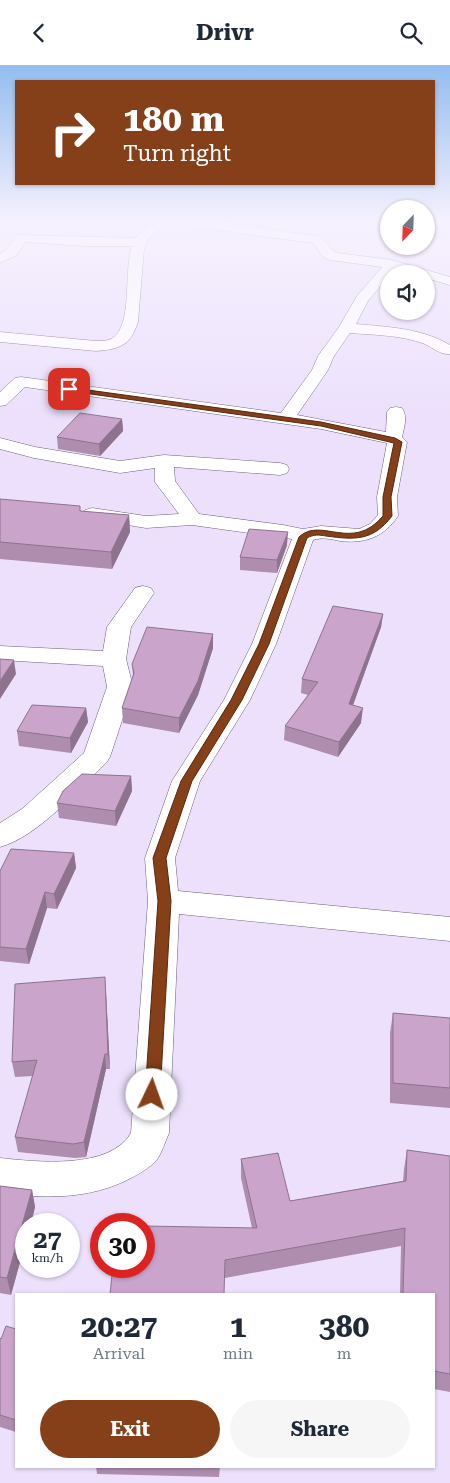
<!DOCTYPE html>
<style>
:root{--surface:#fff;--page:#f6f6f7;--text:#1f2937;--muted:#747a83;--accent:#853f19}
body{margin:0;font-family:"Roboto Serif",serif;background:var(--page);color:var(--text);height:100vh;display:flex;flex-direction:column;font-size:19px;white-space:nowrap}
*{box-sizing:border-box;margin:0}
p{font-size:16px;color:var(--muted)}
.icon{flex:none;width:28px;height:28px;fill:none;stroke:currentColor;stroke-width:2;stroke-linecap:round;stroke-linejoin:round}
.map{position:relative;flex:1;overflow:hidden}
.panel{position:absolute;left:15px;top:1228px;width:420px;height:175px;display:flex;flex-direction:column;background:var(--surface);border-radius:0px;box-shadow:0 1px 4px #0004}
.panel>*{flex:none}
.hud{position:absolute;left:15px;top:15px;width:420px;height:105px;border-radius:0px;box-shadow:0 1px 4px #0004;background:#853f19;color:#fff;overflow:hidden}
.needle{width:32px;rotate:203deg}
.fabs{position:absolute;left:380px;top:135px;display:grid;gap:10px}
.fabs a{display:grid;place-items:center;width:55px;height:55px;border-radius:50%;background:var(--surface);box-shadow:0 1px 4px #0004;font-size:25px}
.speed{position:absolute;left:15px;top:1148px;display:flex;gap:10px;font-size:25px;font-weight:700;text-align:center}
.speed>*{display:grid;place-content:center;width:65px;height:65px;border-radius:50%;background:var(--surface);box-shadow:0 1px 4px #0004;line-height:1}
.speed small{font-size:12px;font-weight:400}
.speed .limit{border:8px solid #d22;background:#fff;color:#111}
.pin{position:absolute;display:grid;place-items:center;width:42px;height:42px;color:#fff;margin:-21px;border-radius:10px;box-shadow:0 2px 8px #0006}
.me{position:absolute;width:55px;margin:-28px;rotate:3deg;stroke-linejoin:round;filter:drop-shadow(0 0 4px #0008)}
.turn{display:flex;align-items:center;gap:18px;height:105px;padding:0 25px;font-size:22px}
.turn .icon{width:65px;height:65px;stroke-width:2.5}
.turn b{display:block;font-size:35px;line-height:42px}
.eta{display:flex;justify-content:space-evenly;align-items:center;height:85px;text-align:center}
.eta b{font-size:30px;font-weight:700;line-height:35px}
.action{display:flex;gap:10px;margin-top:auto;padding:10px 25px}
.action a{flex:1;height:58px;border-radius:30px;background:var(--accent);color:#fff;font-size:20px;font-weight:700;line-height:58px;text-align:center}
.action a+a{background:var(--page);color:var(--text)}
header{display:flex;justify-content:space-between;align-items:center;height:65px;padding:0 25px;background:var(--surface);font-size:22px;font-weight:700}
.map>svg:first-child{display:block}
</style>
<header><svg class="icon" aria-label="back" viewBox="0 0 24 24"><path d="M15 5l-7 7 7 7"/></svg>Drivr<svg class="icon" aria-label="search" viewBox="0 0 24 24"><circle cx="10" cy="10" r="6"/><path d="M15 15l6 6"/></svg></header>
<div class="map">
<svg width="450" height="1418" viewBox="0 0 450 1418">
<rect width="100%" height="100%" fill="#ece0fc"/>
<g fill="none" stroke-linecap="round" stroke-linejoin="round">
<defs>
<g id="street">
<path d="M153,157H167L149,172L144,184L138,257C130,281 120,284 96,286L0,277V267L96,276C101,276 107,276 111,274C134,262 123,204 132,181H85L25,177L17,190L0,198V189L7,184L17,170L136,173L143,165Z"/>
<path d="M181,157H216L317,171C326,174 329,185 338,188L392,195L450,212V220L426,213V209H411L395,204L389,209V211L368,236L356,259C388,262 421,263 450,280V289C441,290 433,283 425,279C401,270 375,270 350,268L334,291L328,305L297,350L386,367L387,347L390,343L396,342L402,343C408,351 404,363 402,372L407,377L397,432L398,451C384,472 365,479 340,476C331,474 322,472 313,475L276,579L250,635L200,716L175,793L178,826L450,852V876L179,849L169,1068C165,1077 162,1088 156,1096C149,1103 139,1109 131,1113C90,1135 45,1133 0,1129V1093C36,1097 110,1105 131,1068L148,836L145,793L172,716L224,635L252,579L292,474L192,460L146,463L85,453L82,449L85,445L92,443L146,451L179,449L155,417V403L120,408L34,393L0,384V373L35,382L120,396L164,390L280,398L287,400L289,404L287,408L280,410L174,402L175,416L199,449L283,460L303,464L321,461L359,464L370,459L378,450L377,432L387,378L321,364L25,322L6,340L0,341V327L15,313L21,312L281,348L312,305L318,291L339,262L357,231L382,202L330,195L323,192L313,178L187,161Z"/>
<path d="M143,521L151,523L154,528L131,562L126,594L133,622L110,692L106,698C77,725 39,771 0,782V758L22,744L84,688L107,622L103,601L0,595V581L103,586L107,562L135,523Z"/>
</g>
</defs>
<use href="#street" stroke="#6a5f78" stroke-width="1"/>
<use href="#street" fill="#fff" fill-rule="evenodd"/>
</g>
<g fill="#ae8daf">
<polygon points="122,354 123,366 100,391 58,384 57,372"/>
<polygon points="0,434 81,446 129,450 130,467 112,504 0,494"/>
<polygon points="287,480 277,508 240,505 240,492"/>
<polygon points="383,549 381,562 353,640 361,658 338,692 284,675 285,661 308,630 301,628 302,614"/>
<polygon points="213,569 213,583 198,630 179,668 123,658 122,643 133,612 132,599"/>
<polygon points="86,643 88,657 71,688 19,681 17,666"/>
<polygon points="131,711 132,726 116,761 59,753 57,738"/>
<polygon points="74,788 76,803 57,844 47,843 29,899 0,896 0,806"/>
<polygon points="106,928 110,1004 106,1004 86,1092 75,1093 18,1087 15,1072 33,1011 15,1012 12,997"/>
<polygon points="393,948 450,953 450,1043 390,1038 390,968"/>
<polygon points="407,1085 450,1091 450,1327 434,1324 434,1229 400,1229 401,1181 225,1213 110,1229 252,1163 241,1113 241,1094 290,1136 403,1116 404,1104"/>
<polygon points="0,1121 32,1125 35,1142 31,1159 26,1159 26,1175 11,1230 0,1228"/>
<polygon points="16,1264 16,1367 0,1362 0,1273 1,1274"/>
<polygon points="96,1401 220,1401 219,1412 97,1409"/>
</g>
<g fill="#8d738e">
<polygon points="122,354 123,366 100,391 99,379"/>
<polygon points="129,450 130,467 112,504 111,487"/>
<polygon points="288,467 287,480 277,508 277,495"/>
<polygon points="383,549 381,562 348,654 349,639"/>
<polygon points="213,569 213,583 198,630 179,668 179,653"/>
<polygon points="14,595 16,609 0,634 0,616"/>
<polygon points="86,643 88,657 71,688 70,673"/>
<polygon points="363,643 361,658 338,692 339,677"/>
<polygon points="131,711 132,726 116,761 115,746"/>
<polygon points="74,788 76,803 57,844 54,829"/>
<polygon points="45,827 47,843 29,899 26,884"/>
<polygon points="105,912 106,928 110,1004 108,989"/>
<polygon points="105,989 106,1004 86,1092 84,1077"/>
<polygon points="32,1125 35,1142 31,1159 26,1159 26,1175 11,1230 7,1213"/>
</g>
<g fill="#caa4cb" stroke="#8d738e">
<polygon points="80,348 122,354 99,379 57,372"/>
<polygon points="0,434 80,441 80,446 129,450 111,487 0,477"/>
<polygon points="249,464 288,467 277,495 240,492"/>
<polygon points="333,541 383,549 349,639 363,643 339,677 285,661 318,617 302,614"/>
<polygon points="147,562 213,569 198,616 179,653 122,643 134,608 132,599"/>
<polygon points="0,594 14,595 0,616"/>
<polygon points="32,640 86,643 70,673 17,666"/>
<polygon points="82,709 131,711 115,746 57,738 63,726"/>
<polygon points="11,784 74,788 54,829 45,827 26,884 0,882 0,806"/>
<polygon points="105,912 108,989 105,989 84,1077 73,1079 15,1072 37,995 12,997 15,919"/>
<polygon points="393,948 450,953 450,1023 393,1018"/>
<polygon points="407,1085 450,1091 450,1309 434,1306 434,1229 403,1229 405,1163 225,1195 224,1229 110,1229 113,1201 144,1201 144,1161 257,1163 241,1094 278,1088 290,1136 406,1116"/>
<polygon points="0,1121 32,1125 7,1213 0,1212"/>
<polygon points="6,1261 16,1264 16,1355 0,1350 0,1273 1,1274"/>
</g>
<linearGradient id="sky" x2="0" y2="1"><stop stop-color="#93bdee"/><stop offset="0.44" stop-color="#f6f1fe"/><stop offset="1" stop-color="#f6f1fe" stop-opacity="0"/></linearGradient>
<rect width="450" height="356" fill="url(#sky)"/>
<path fill="#853f19" stroke="#562910" d="M66,322L321,357L395,373L402,377L391,432L392,451C373,476 355,475 326,471C319,470 314,469 307,473L269,579L242,635L192,716L166,793L171,836L160,1030L157,1034L152,1036L147,1034L145,1030L158,836L153,793L181,716L231,635L259,579L299,472C321,451 352,488 383,451V432L394,378L321,361L69,326L66,325Z"/>
</svg>
<div class="fabs">
<a><svg class="needle" viewBox="-14 -14 28 28"><path d="M0-13l5 13h-10z" fill="#e53935"/><path d="M0 13l5-13h-10z" fill="#747a83"/></svg></a>
<a><svg class="icon" aria-label="sound" viewBox="0 0 24 24"><path d="M4 9h4l5-4v14l-5-4H4zM17 9q2 3 0 6"/></svg></a>
</div>
<div class="speed"><div>27<small>km/h</small></div><div class="limit">30</div></div>
<div class="pin" style="left:69px;top:324px;background:#d93025"><svg class="icon" aria-label="arrive" viewBox="0 0 24 24"><path d="M6 21V4h12l-3 4 3 4H6"/></svg></div>
<svg class="me" style="left:152px;top:1030px" viewBox="-20 -20 40 40"><circle r="19" fill="#fff"/><path d="M0-13L10 11 0 6-10 11z" fill="#853f19"/></svg>
<div class="hud">
<div class="turn"><svg class="icon" aria-label="right" viewBox="0 0 24 24"><path d="M7 20v-9h11M14 6l5 5-5 5"/></svg><div><b>180 m</b>Turn right</div></div>
</div>
<section class="panel">
<div class="eta">
<div><b>20:27</b><p>Arrival</p></div>
<div><b>1</b><p>min</p></div>
<div><b>380</b><p>m</p></div>
</div>
<div class="action"><a>Exit</a><a>Share</a></div>
</section>
</div>
